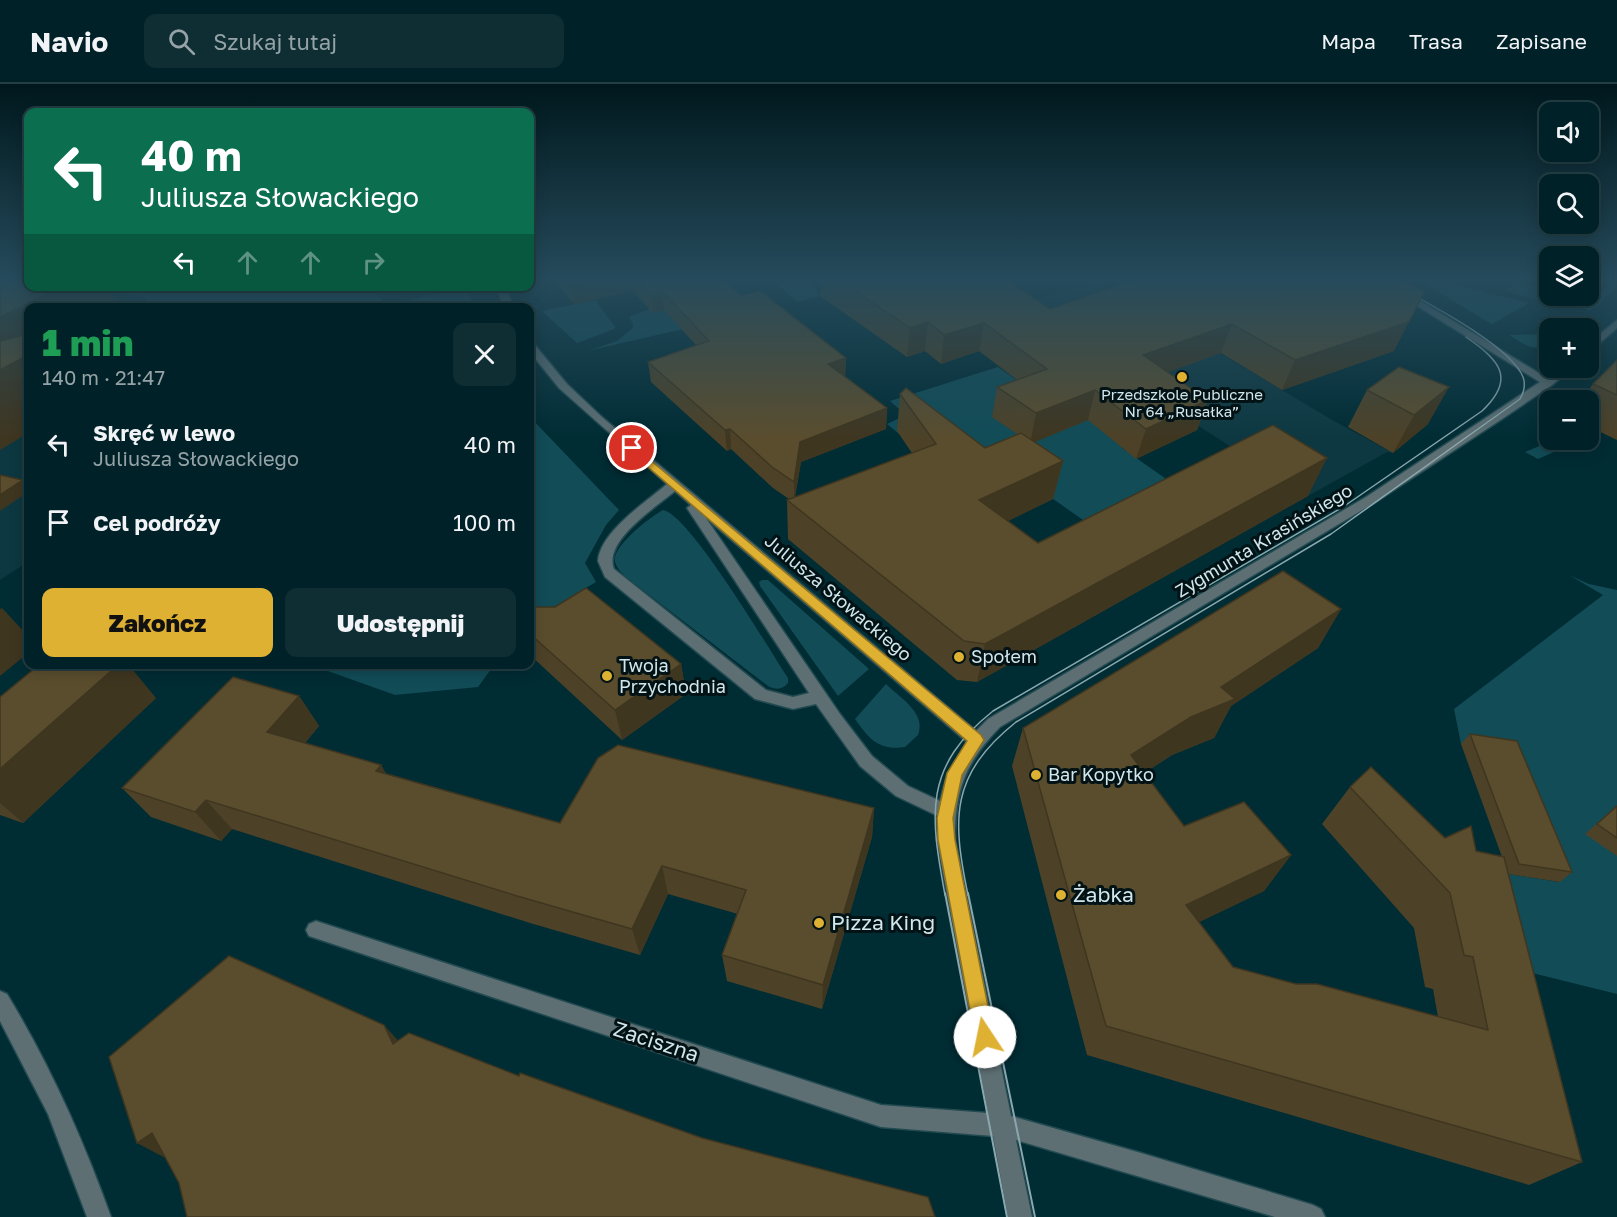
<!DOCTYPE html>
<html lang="pl">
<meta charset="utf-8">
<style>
:root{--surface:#002127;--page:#0e2e33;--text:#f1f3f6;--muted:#95a3a7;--line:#223e44;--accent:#deb133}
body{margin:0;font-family:"Golos Text",sans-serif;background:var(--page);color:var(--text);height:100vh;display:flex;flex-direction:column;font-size:22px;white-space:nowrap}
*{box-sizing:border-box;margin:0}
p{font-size:20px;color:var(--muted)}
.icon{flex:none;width:33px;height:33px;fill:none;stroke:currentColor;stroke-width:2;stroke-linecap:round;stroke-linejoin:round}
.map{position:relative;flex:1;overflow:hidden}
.drawer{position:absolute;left:24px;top:219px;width:510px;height:366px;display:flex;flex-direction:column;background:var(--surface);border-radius:12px;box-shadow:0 3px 15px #0003,0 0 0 2px var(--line)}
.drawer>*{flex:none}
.guide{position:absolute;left:24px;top:24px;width:510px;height:183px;border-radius:12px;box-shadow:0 3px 15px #0003,0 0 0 2px var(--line);background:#0b6e4f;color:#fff;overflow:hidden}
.buttons{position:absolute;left:1539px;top:18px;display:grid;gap:12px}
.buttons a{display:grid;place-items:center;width:60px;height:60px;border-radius:12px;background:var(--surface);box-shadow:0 3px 15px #0003,0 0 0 2px var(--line);font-size:30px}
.pin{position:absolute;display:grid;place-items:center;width:51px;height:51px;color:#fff;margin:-26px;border:3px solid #fff;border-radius:50%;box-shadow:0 2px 6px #0007}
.me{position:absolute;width:66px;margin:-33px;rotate:349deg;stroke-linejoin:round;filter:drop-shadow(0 0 4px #0008)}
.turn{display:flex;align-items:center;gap:21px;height:126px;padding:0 18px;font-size:27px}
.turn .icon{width:78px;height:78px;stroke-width:2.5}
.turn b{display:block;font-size:42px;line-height:51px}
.lanes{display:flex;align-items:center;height:57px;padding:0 18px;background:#0003;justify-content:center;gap:30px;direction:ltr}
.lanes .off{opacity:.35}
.round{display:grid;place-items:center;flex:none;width:63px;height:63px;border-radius:12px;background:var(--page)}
.summary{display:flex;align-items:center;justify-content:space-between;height:102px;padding:0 18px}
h1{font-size:36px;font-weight:800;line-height:45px;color:#1e9e55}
.action{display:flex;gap:12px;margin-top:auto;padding:12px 18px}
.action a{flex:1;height:69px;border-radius:12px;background:var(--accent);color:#111;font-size:24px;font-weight:800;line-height:69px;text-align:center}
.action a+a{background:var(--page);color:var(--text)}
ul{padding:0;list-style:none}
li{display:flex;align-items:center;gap:18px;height:78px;padding:0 18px}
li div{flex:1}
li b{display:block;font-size:22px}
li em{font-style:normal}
header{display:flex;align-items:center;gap:36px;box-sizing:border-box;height:84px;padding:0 30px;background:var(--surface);border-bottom:2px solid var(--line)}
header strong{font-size:28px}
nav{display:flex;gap:33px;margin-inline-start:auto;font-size:21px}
.search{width:420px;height:54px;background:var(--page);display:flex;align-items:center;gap:15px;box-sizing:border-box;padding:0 21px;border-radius:12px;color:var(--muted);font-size:22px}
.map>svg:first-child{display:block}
</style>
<header>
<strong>Navio</strong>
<div class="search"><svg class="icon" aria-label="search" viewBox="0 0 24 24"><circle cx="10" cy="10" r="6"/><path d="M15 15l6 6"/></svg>Szukaj tutaj</div>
<nav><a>Mapa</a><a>Trasa</a><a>Zapisane</a></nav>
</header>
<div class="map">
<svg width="1617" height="1133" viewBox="0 0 1617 1133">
<rect width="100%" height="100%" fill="#002c34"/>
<g fill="#0d3841">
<polygon points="0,196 28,202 81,203 144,213 148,223 28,224 28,478 0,496"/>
<polygon points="1098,197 1334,337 1393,369 1387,368 1308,412 1150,311 1017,220"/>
</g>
<g fill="#114c57">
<polygon points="799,196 811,196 820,212 797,218 778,201"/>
<polygon points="1418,196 1437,196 1529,219 1492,240"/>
<polygon points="1614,196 1617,196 1617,201 1600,220 1589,227 1567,213 1590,219"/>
<polygon points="1521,198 1541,205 1542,209 1573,225 1505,207 1506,204"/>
<polygon points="87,203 369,203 386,221 450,207 449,203 466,203 475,223 150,223 145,213"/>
<polygon points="595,216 615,243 614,245 577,259 542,227"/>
<polygon points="650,225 653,229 664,226 673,235 749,230 587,267 617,257 632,245 633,240 629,233"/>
<path d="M1549,250V258C1533,270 1525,260 1509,251Z"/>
<polygon points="998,283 1042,314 1110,327 1122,364 1172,399 1096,445 1013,387 928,373 887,340 906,331 890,317"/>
<polygon points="530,333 619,426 606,441 585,479 596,498 530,537"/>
<polygon points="1554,356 1581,356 1538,375 1525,368"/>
<path d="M663,426C690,431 769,565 788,594V599C783,606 775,606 768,602L627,494C623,490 617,485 615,478C611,463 650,433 663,426Z"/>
<polygon points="1569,491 1589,500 1617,506 1617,910 1479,876 1508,790 1559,798 1507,667 1461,660 1454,625 1603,511"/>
<polygon points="762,496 768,496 869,585 838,612 760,502 759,498"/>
<polygon points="311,581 494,580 494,581 478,603 395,611"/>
<path d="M886,600C899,613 927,629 918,651L905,663C879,667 869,655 855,635Z"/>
</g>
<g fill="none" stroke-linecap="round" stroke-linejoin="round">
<defs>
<g id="minor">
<path d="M1375,196H1386L1547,294L1561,284H1572L1552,301L1502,335L1374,419L1000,643C965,679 955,706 955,756L1011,1032L1141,1069L1313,1121L1321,1125L1325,1133H1275L1016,1056L1032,1133H1008L993,1052L881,1043L309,852L306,846L309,840L316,837L881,1021L988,1029L937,756L938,732L896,712L860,682L816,620L793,625L755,615L605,493L598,477C600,448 646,418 667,400L559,304L530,268V259L534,260L567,300L603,334L976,647L988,635L1366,413L1540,298ZM675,407L691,421L687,424L809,609L793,613L766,606L614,485C603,457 656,423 675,407ZM706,434L967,658L947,692L940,717L908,702L872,672L840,630Z"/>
<polygon points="496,202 505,202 514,224 504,224"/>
<polygon points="1617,236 1617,244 1588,269 1588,260"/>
<path d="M0,907L7,910C50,981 83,1055 111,1133H87L48,1030L0,937Z"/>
</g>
</defs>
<use href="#minor" stroke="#214a51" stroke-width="3"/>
<use href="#minor" fill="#5d6f73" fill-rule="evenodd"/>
<g stroke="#8aa7ad" stroke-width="1.5">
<path d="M945,811C930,730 923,683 993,627L1343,423L1482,327C1517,294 1499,276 1466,253"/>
<path d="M968,811C952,734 950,691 1016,638L1331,450L1520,315C1524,308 1526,301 1523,293C1510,260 1418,214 1386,196"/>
</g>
<g stroke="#8aa7ad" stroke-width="2">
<polyline points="945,809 1007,1133"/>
<polyline points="968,809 1035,1133"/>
</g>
</g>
<g fill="#4d4228">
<polygon points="555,196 724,196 741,212 846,274 845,293 887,324 886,345 801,378 795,413 912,369 897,347 900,310 985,364 1017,350 992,333 997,303 1017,296 979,267 941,280 925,267 907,273 820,212 821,196 1007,196 1050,225 1129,198 1129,196 1403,196 1394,267 1282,306 1221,269 1168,288 1208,316 1197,346 1136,375 1088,336 1034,358 1063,377 1053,415 1008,437 1038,459 1308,412 977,598 957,596 788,455 787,416 789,415 773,404 731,365 727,367 651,298 648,278 696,261 664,226 653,229 633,207 574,220"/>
<polygon points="1617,276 1617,356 1588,342 1588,316 1581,316 1593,300"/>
<polygon points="1399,283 1428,340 1393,369 1348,343 1367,306"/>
<polygon points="530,523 681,580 686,610 622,656 530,571"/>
<polygon points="1341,525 1318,564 1231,622 1214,654 1172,671 1144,689 1184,742 1291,771 1264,807 1199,838 1233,883 1296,900 1438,933 1433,905 1425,903 1414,844 1322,740 1350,703 1445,754 1476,767 1502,773 1461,660 1470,650 1572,788 1560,798 1508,790 1582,1078 1529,1101 1087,971 1012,682 1023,644"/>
<polygon points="299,612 319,642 305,659 381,681 386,690 560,739 874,724 872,753 822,925 727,897 722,871 738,830 668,810 640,871 530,839 232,745 221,757 151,733 122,704"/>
<polygon points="0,613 156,614 23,739 0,731"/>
<polygon points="1617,721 1617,772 1585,750"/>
</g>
<g fill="#3f3620">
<polygon points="596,196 632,196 633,207 574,220 570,201"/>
<polygon points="62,202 107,202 119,224 28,224 28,337 22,341 28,349 0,366 0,233"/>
<polygon points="662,207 664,226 653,229 651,210"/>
<polygon points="1424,208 1394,267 1282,306 1295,276"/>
<polygon points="928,238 925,267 907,273 910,244"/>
<polygon points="984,239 979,267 941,280 944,251"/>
<polygon points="1232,240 1221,269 1134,300 1143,271"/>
<polygon points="846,274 845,294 828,280"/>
<polygon points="1449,303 1428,340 1393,369 1414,331"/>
<polygon points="1095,306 1088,336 1030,360 1036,329"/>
<polygon points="1208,316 1197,346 1136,375 1146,345"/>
<polygon points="887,324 886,345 801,378 794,419 794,398 800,358"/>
<polygon points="730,345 731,365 727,367 725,346"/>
<polygon points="1327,374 1308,412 977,598 985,560"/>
<polygon points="1063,377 1053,415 973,454 979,416"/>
<polygon points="23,396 28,403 28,408 0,427 0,411"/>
<polygon points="2,524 28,552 28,569 0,592 0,525"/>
<polygon points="1341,525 1318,564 1231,622 1214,654 1172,671 1114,709 1131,671 1221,603"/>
<polygon points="119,580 128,580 156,614 23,739 0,719 0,685"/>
<polygon points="681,580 686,610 622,656 615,626"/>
<polygon points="299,612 319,642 288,678 267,648"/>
<polygon points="381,681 398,710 376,687"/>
<polygon points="206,716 232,745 221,757 195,728"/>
<polygon points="874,724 872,753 822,925 823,901"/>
<polygon points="1291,771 1264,807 1164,855 1186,821"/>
<polygon points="662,782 668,810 640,871 632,845"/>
<polygon points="384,941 413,973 393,960"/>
<polygon points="152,1049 186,1085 137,1059"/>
</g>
<g fill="#5a4d2e" stroke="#3f3620" stroke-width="1.5">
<polygon points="0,196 28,196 28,202 62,202 0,233"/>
<polygon points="566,196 596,196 570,201"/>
<polygon points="638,196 724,196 741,212 760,207 846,274 828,280 887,324 800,358 794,398 772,383 730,345 725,346 648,278 709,257 662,207 651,210"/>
<polygon points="839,196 1007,196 1050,225 1132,197 1132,196 1403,196 1424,208 1409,238 1295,276 1232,240 1143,271 1208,316 1146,345 1095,306 1036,329 997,303 1047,285 984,239 944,251 928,238 910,244"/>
<polygon points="28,250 28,271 0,286 0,257"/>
<polygon points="1617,276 1617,311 1593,300"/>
<polygon points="1399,283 1449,303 1414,331 1367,306"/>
<polygon points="906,304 985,364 1021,349 1063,377 979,416 1038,459 1273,341 1327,374 985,560 964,557 787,416 936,360 900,310"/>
<polygon points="0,391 23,396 0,411"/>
<polygon points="1283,487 1341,525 1221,603 1235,615 1191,633 1131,671 1184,742 1244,718 1291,771 1186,821 1233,883 1296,900 1317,900 1488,946 1473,873 1464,871 1450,809 1350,703 1371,683 1445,754 1471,742 1476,767 1504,773 1582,1078 1106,942 1023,644"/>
<polygon points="586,504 681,580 615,626 530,550 530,523 555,523"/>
<polygon points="40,580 119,580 0,685 0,613"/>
<polygon points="233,593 299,612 267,648 381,681 376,687 560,739 598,674 618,661 874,724 823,901 722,871 746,806 662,782 632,845 517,812 206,716 195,728 122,704"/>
<polygon points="1470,650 1517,657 1572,788 1519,780"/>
<polygon points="1617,722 1617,754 1597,740"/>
<polygon points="229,872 384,941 393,960 409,949 519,992 520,989 702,1054 928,1113 935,1133 187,1133 179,1099 152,1049 137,1059 109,973"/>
</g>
<linearGradient id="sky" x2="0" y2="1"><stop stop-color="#00181d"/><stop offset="0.55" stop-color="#264b5c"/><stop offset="1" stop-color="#264b5c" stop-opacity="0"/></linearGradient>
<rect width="1617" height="355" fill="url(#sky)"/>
<polygon fill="#deb133" stroke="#907321" stroke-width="1.5" points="632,361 981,651 984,656 962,691 953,734 955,756 994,953 991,960 985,963 978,960 975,953 938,756 937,734 947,689 967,657 628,366 628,362"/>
<g fill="#deb133" stroke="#021215" stroke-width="2">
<circle cx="1182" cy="293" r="6"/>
<circle cx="959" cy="573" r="6"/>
<circle cx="607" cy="592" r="6"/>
<circle cx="1036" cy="691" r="6"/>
<circle cx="1061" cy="811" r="6"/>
<circle cx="819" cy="839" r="6"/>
</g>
<g text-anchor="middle" stroke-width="6" stroke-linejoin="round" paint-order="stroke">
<g font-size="15" fill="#d1e7ec" stroke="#021215">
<text x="1182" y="316">Przedszkole Publiczne<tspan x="1182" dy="17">Nr 64 „Rusałka”</tspan></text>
</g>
<g font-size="18" fill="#d1e7ec" stroke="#021215">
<text transform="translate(1264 457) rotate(-31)" y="6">Zygmunta Krasińskiego</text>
<text transform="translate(838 514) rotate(40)" y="6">Juliusza Słowackiego</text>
</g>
<g font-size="18" fill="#d1e7ec" stroke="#021215" text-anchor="start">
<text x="971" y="579">Społem</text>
<text x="619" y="588">Twoja<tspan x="619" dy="21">Przychodnia</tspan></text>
<text x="1048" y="697">Bar Kopytko</text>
</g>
<g font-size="21" fill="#d1e7ec" stroke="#021215" text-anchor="start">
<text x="1073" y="818">Żabka</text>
<text x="831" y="846">Pizza King</text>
</g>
<g font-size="21" fill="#d1e7ec" stroke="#021215">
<text transform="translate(656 958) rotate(18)" y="7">Zaciszna</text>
</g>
</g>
</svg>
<div class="buttons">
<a><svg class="icon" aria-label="sound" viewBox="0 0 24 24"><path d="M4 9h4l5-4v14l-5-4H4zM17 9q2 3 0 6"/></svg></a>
<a><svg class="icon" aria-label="search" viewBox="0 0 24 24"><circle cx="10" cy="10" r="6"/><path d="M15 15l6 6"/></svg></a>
<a><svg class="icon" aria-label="layers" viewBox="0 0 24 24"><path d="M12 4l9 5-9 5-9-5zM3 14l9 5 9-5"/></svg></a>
<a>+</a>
<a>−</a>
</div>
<div class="pin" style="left:632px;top:364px;background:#d93025"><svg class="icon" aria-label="arrive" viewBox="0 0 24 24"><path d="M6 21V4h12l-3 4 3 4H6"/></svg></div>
<svg class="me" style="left:985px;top:953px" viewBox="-20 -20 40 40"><circle r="19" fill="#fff"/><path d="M0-13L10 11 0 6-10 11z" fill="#deb133"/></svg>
<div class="guide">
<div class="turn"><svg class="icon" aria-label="left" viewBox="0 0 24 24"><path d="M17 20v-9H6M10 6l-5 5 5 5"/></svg><div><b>40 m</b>Juliusza Słowackiego</div></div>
<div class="lanes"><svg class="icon" aria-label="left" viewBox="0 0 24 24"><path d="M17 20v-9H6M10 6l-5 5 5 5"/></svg><svg class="icon off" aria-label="ahead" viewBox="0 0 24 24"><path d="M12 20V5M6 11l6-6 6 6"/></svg><svg class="icon off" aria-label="ahead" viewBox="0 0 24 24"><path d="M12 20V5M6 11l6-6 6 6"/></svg><svg class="icon off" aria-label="right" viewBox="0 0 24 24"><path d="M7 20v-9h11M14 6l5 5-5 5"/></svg></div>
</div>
<section class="drawer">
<div class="summary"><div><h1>1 min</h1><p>140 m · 21:47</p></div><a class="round"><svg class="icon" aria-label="close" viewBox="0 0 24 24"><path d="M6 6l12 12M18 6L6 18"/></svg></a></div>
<ul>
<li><svg class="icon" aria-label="left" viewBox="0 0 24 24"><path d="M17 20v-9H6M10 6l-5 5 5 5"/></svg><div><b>Skręć w lewo</b><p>Juliusza Słowackiego</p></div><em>40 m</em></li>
<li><svg class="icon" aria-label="arrive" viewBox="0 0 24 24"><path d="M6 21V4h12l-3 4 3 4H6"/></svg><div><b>Cel podróży</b></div><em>100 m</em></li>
</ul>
<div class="action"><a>Zakończ</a><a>Udostępnij</a></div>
</section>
</div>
